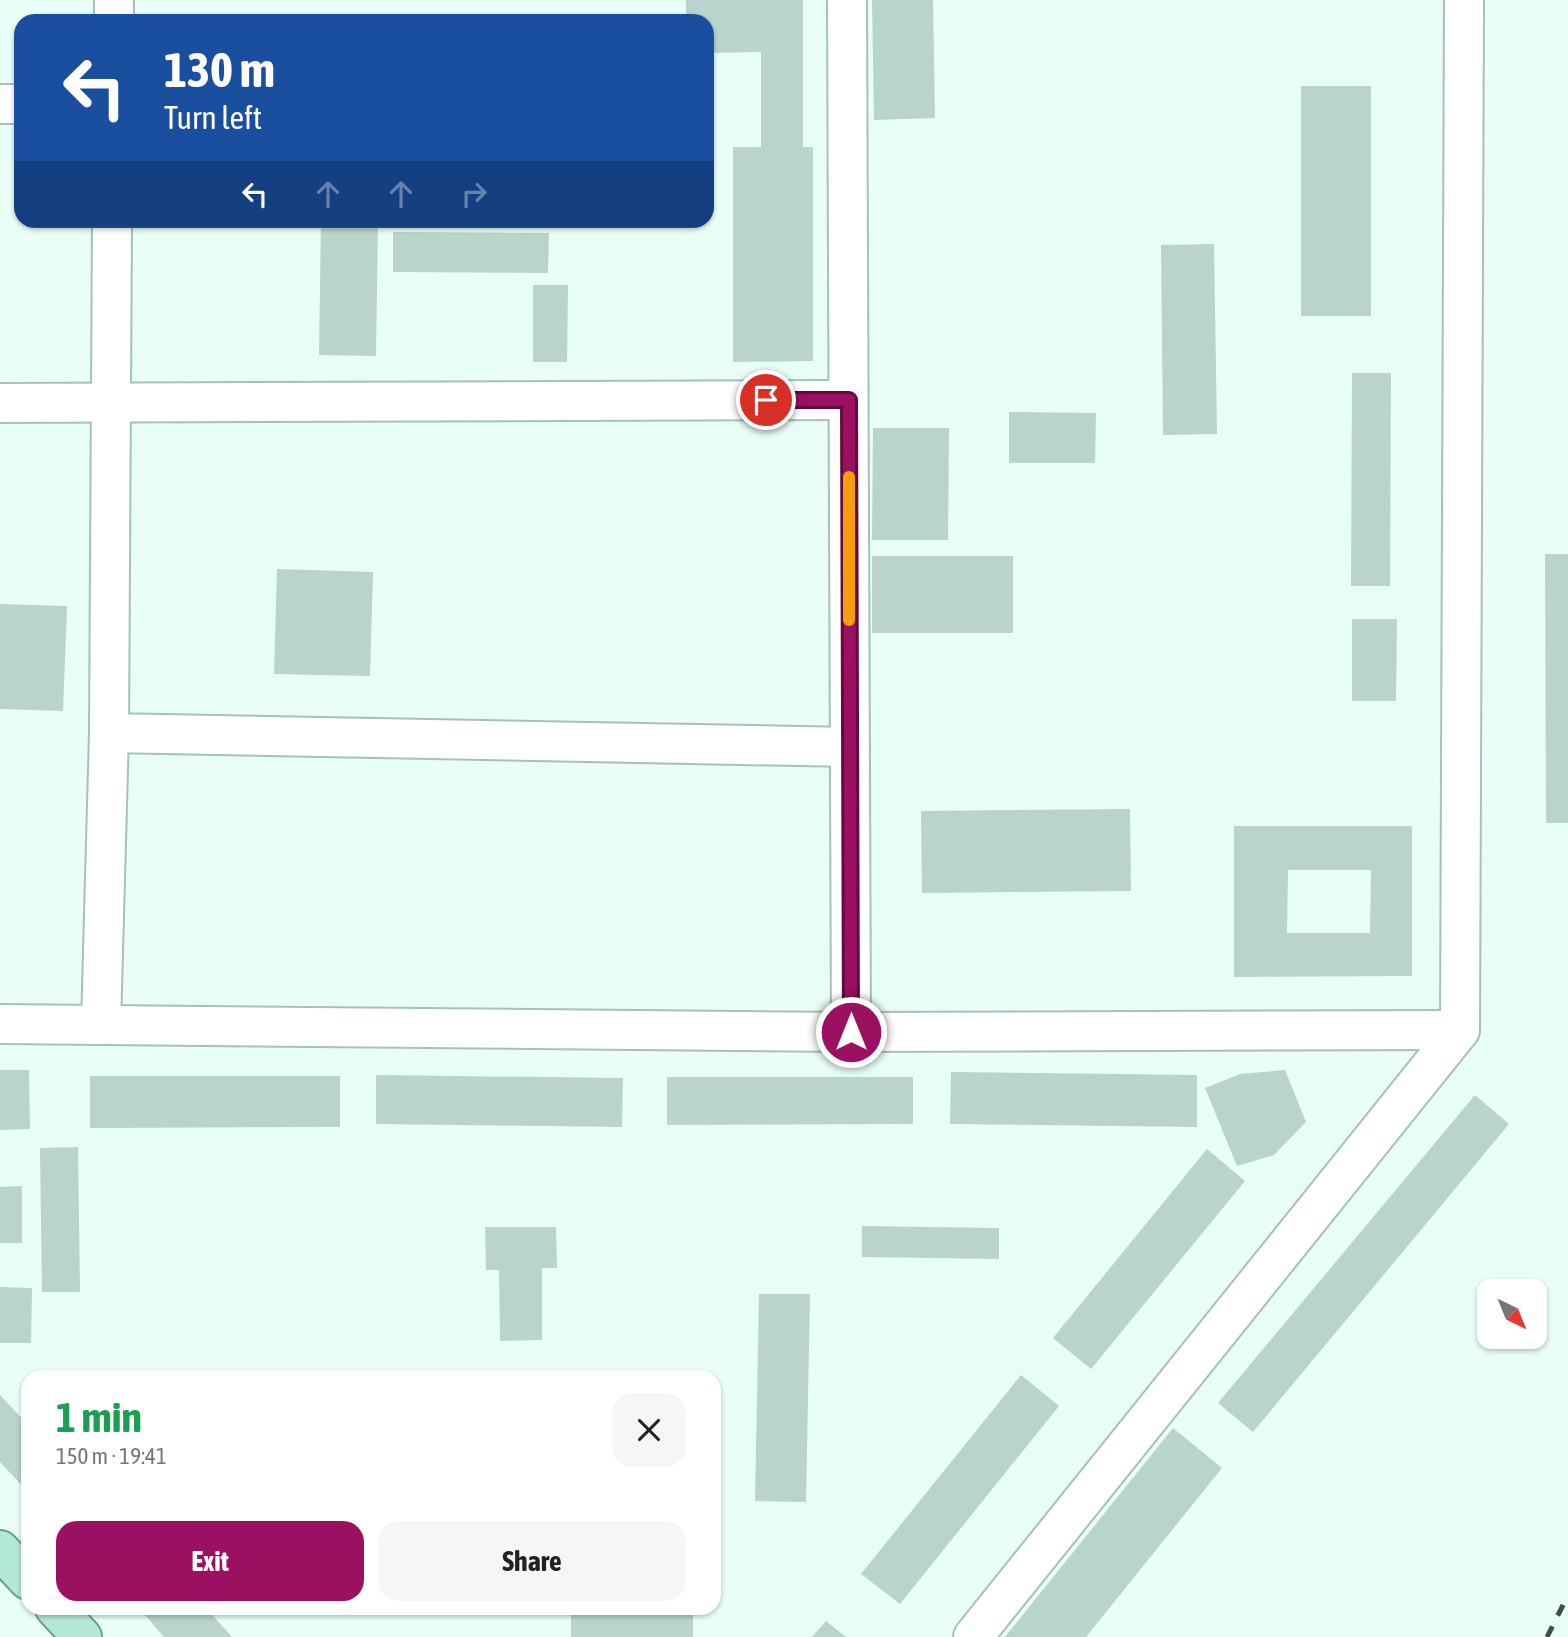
<!DOCTYPE html>
<meta charset="utf-8">
<style>
:root{--surface:#fff;--page:#f6f6f6;--text:#202124;--muted:#757577;--accent:#9b1061}
body{margin:0;font-family:"Asap Condensed",sans-serif;background:var(--page);color:var(--text);height:100vh;display:flex;flex-direction:column;font-size:26px;white-space:nowrap}
*{box-sizing:border-box;margin:0}
p{font-size:23px;color:var(--muted)}
.icon{flex:none;width:38px;height:38px;fill:none;stroke:currentColor;stroke-width:2;stroke-linecap:round;stroke-linejoin:round}
.map{position:relative;flex:1;overflow:hidden}
.drawer{position:absolute;left:21px;top:1370px;width:700px;height:245px;display:flex;flex-direction:column;background:var(--surface);border-radius:21px;box-shadow:0 2px 5px #0004}
.drawer>*{flex:none}
.guide{position:absolute;left:14px;top:14px;width:700px;height:214px;border-radius:21px;box-shadow:0 2px 5px #0004;background:#1a4fa0;color:#fff;overflow:hidden}
.needle{width:46px;rotate:137deg}
.controls{position:absolute;left:1477px;top:1279px;display:grid;gap:14px}
.controls a{display:grid;place-items:center;width:70px;height:70px;border-radius:14px;background:var(--surface);box-shadow:0 2px 5px #0004;font-size:35px}
.pin{position:absolute;display:grid;place-items:center;width:60px;height:60px;color:#fff;margin:-30px;border:4px solid #fff;border-radius:50%;box-shadow:0 2px 7px #0007}
.me{position:absolute;width:77px;margin:-38px;rotate:0deg;stroke-linejoin:round;filter:drop-shadow(0 0 5px #0008)}
.turn{display:flex;align-items:center;gap:24px;height:147px;padding:0 35px;font-size:32px}
.turn .icon{width:91px;height:91px;stroke-width:2.5}
.turn b{display:block;font-size:49px;line-height:60px}
.lanes{display:flex;align-items:center;height:66px;padding:0 35px;background:#0003;justify-content:center;gap:35px;direction:ltr}
.lanes .off{opacity:.35}
.round{display:grid;place-items:center;flex:none;width:74px;height:74px;border-radius:21px;background:var(--page)}
.summary{display:flex;align-items:center;justify-content:space-between;height:119px;padding:0 35px}
h1{font-size:42px;font-weight:700;line-height:52px;color:#1e9e55}
.primary-button{display:flex;gap:14px;margin-top:auto;padding:14px 35px}
.primary-button a{flex:1;height:80px;border-radius:21px;background:var(--accent);color:#fff;font-size:28px;font-weight:700;line-height:80px;text-align:center}
.primary-button a+a{background:var(--page);color:var(--text)}
.map>svg:first-child{display:block}
</style>
<div class="map">
<svg width="1568" height="1637" viewBox="0 0 1568 1637">
<rect width="100%" height="100%" fill="#e8fef6"/>
<g fill="#b9d4cb" fill-rule="evenodd">
<polygon points="686,0 803,0 803,147 813,147 813,361 733,362 733,147 761,147 761,52 707,53 707,21 686,21"/>
<polygon points="872,0 933,0 935,118 874,120"/>
<rect x="1301" y="86" width="70" height="230"/>
<polygon points="321,220 378,220 376,356 319,355"/>
<polygon points="393,232 549,233 548,273 393,272"/>
<polygon points="1214,244 1217,434 1163,435 1161,245"/>
<polygon points="533,285 568,285 567,362 533,362"/>
<polygon points="1352,373 1391,373 1390,586 1351,586"/>
<polygon points="1009,412 1096,413 1095,463 1009,463"/>
<polygon points="873,428 949,428 948,540 872,540"/>
<polygon points="1545,554 1568,554 1568,823 1546,823"/>
<rect x="872" y="556" width="141" height="77"/>
<polygon points="277,569 373,572 370,676 274,674"/>
<polygon points="0,604 67,606 63,711 0,709"/>
<polygon points="1352,619 1397,619 1396,701 1352,701"/>
<polygon points="1130,809 1131,891 922,893 921,811"/>
<path d="M1234,826H1412V976L1234,977ZM1288,870H1371L1370,933H1287Z"/>
<polygon points="0,1070 29,1070 30,1129 0,1130"/>
<polygon points="1285,1070 1306,1122 1274,1155 1237,1166 1205,1088 1240,1074"/>
<polygon points="951,1072 1197,1075 1197,1127 950,1124"/>
<polygon points="376,1075 623,1078 622,1127 376,1124"/>
<polygon points="90,1076 340,1076 340,1127 90,1128"/>
<polygon points="667,1077 913,1077 913,1124 667,1125"/>
<polygon points="1475,1095 1509,1124 1253,1432 1218,1403"/>
<polygon points="78,1147 80,1292 42,1292 40,1148"/>
<polygon points="1207,1149 1245,1181 1091,1369 1053,1338"/>
<polygon points="22,1186 22,1243 0,1243 0,1187"/>
<polygon points="862,1226 999,1228 999,1259 862,1257"/>
<polygon points="485,1227 556,1227 557,1268 542,1268 542,1340 500,1341 499,1270 486,1270"/>
<polygon points="0,1287 32,1288 31,1343 0,1343"/>
<polygon points="759,1294 810,1294 806,1502 755,1501"/>
<polygon points="1021,1375 1059,1406 900,1604 861,1574"/>
<polygon points="0,1395 28,1425 28,1492 0,1462"/>
<polygon points="1173,1428 1222,1468 1086,1637 1005,1637"/>
<polygon points="139,1608 206,1608 232,1637 164,1637"/>
<rect x="571" y="1608" width="122" height="29"/>
<polygon points="826,1621 846,1637 812,1637"/>
</g>
<g fill="none" stroke-linecap="round" stroke-linejoin="round">
<defs>
<g id="minor">
<polyline points="847,0 851,1032"/>
<polyline points="114,21 114,0"/>
<polyline points="0,104 21,104"/>
<polyline points="112,220 109,733 850,747"/>
<polyline points="0,403 848,400"/>
<polyline points="0,1024 851,1032 1460,1030"/>
<polyline points="101,1025 109,733"/>
<polyline points="973,1637 1460,1030 1464,0"/>
</g>
<g id="major">
<polyline points="0,1550 28,1580"/>
<polyline points="55,1608 82,1637"/>
</g>
</defs>
<use href="#minor" stroke="#a7c1b8" stroke-width="42"/>
<use href="#major" stroke="#639f8c" stroke-width="42"/>
<use href="#minor" stroke="#fff" stroke-width="38"/>
<use href="#major" stroke="#b3e7d7" stroke-width="38"/>
<polyline stroke="#424d4a" stroke-width="5" stroke-dasharray="12 12" stroke-linecap="butt" points="1547,1637 1568,1595"/>
</g>
<g fill="none" stroke-linecap="round" stroke-linejoin="round">
<defs>
<polyline id="route" points="766,400 849,400 851,1032"/>
</defs>
<use href="#route" stroke="#650a3f" stroke-width="18"/>
<use href="#route" stroke="#9b1061" stroke-width="12"/>
<polyline stroke="#f59e0b" stroke-width="12" points="849,477 849,620"/>
</g>
</svg>
<div class="controls">
<a><svg class="needle" viewBox="-14 -14 28 28"><path d="M0-13l5 13h-10z" fill="#e53935"/><path d="M0 13l5-13h-10z" fill="#757577"/></svg></a>
</div>
<div class="pin" style="left:766px;top:400px;background:#d93025"><svg class="icon" aria-label="arrive" viewBox="0 0 24 24"><path d="M6 21V4h12l-3 4 3 4H6"/></svg></div>
<svg class="me" style="left:851px;top:1032px" viewBox="-20 -20 40 40"><circle r="17" fill="#9b1061" stroke="#fff" stroke-width="3"/><path d="M0-11L8 9 0 5-8 9z" fill="#fff"/></svg>
<div class="guide">
<div class="turn"><svg class="icon" aria-label="left" viewBox="0 0 24 24"><path d="M17 20v-9H6M10 6l-5 5 5 5"/></svg><div><b>130 m</b>Turn left</div></div>
<div class="lanes"><svg class="icon" aria-label="left" viewBox="0 0 24 24"><path d="M17 20v-9H6M10 6l-5 5 5 5"/></svg><svg class="icon off" aria-label="ahead" viewBox="0 0 24 24"><path d="M12 20V5M6 11l6-6 6 6"/></svg><svg class="icon off" aria-label="ahead" viewBox="0 0 24 24"><path d="M12 20V5M6 11l6-6 6 6"/></svg><svg class="icon off" aria-label="right" viewBox="0 0 24 24"><path d="M7 20v-9h11M14 6l5 5-5 5"/></svg></div>
</div>
<section class="drawer">
<div class="summary"><div><h1>1 min</h1><p>150 m · 19:41</p></div><a class="round"><svg class="icon" aria-label="close" viewBox="0 0 24 24"><path d="M6 6l12 12M18 6L6 18"/></svg></a></div>
<div class="primary-button"><a>Exit</a><a>Share</a></div>
</section>
</div>
